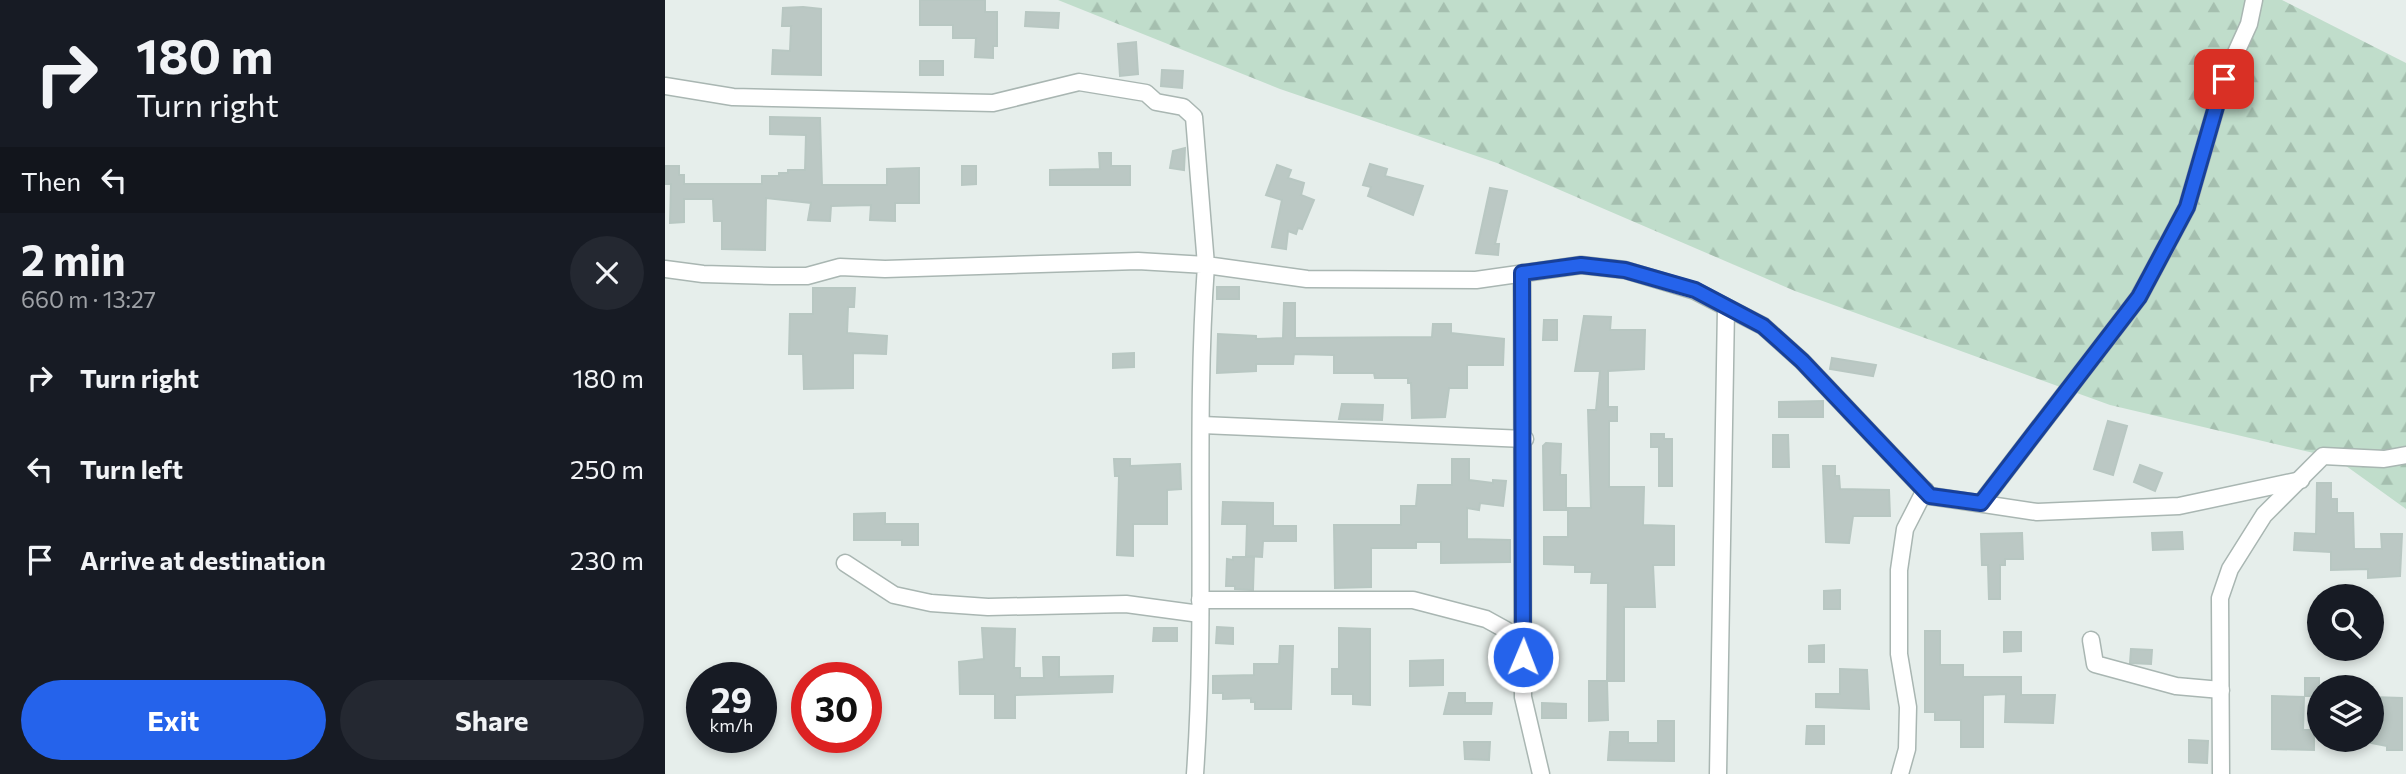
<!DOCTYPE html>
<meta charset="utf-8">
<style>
:root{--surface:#171b24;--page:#242831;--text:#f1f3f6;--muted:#9ea1a6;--accent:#2563eb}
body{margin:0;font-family:Commissioner,sans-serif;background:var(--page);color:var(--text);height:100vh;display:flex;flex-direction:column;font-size:26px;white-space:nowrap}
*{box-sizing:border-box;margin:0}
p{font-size:23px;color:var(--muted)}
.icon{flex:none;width:38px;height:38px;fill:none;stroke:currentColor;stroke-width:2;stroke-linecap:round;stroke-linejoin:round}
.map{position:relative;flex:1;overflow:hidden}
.sheet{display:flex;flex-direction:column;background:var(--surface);width:665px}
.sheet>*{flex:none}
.hud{background:#171b24;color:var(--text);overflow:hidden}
.buttons{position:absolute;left:1642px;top:584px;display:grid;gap:14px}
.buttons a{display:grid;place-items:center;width:77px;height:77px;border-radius:50%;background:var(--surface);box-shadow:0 4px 10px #0003;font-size:35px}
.speed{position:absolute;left:21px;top:662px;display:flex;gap:14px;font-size:35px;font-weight:700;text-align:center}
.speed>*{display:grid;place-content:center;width:91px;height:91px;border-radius:50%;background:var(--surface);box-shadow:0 4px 10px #0003;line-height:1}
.speed small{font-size:18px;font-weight:400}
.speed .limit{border:10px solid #d22;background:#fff;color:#111}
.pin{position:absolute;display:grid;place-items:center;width:60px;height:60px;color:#fff;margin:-30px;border-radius:14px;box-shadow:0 4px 10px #0006}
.me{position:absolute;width:77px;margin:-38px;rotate:1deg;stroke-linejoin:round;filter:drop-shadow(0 0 5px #0008)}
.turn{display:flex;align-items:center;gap:24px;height:147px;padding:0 21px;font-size:32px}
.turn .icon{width:91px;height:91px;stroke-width:2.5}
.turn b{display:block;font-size:49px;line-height:60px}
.then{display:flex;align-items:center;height:66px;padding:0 21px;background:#0003;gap:14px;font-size:26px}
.round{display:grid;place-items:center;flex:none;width:74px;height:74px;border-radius:37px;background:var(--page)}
.head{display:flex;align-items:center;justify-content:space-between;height:119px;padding:0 21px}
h1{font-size:42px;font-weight:700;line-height:52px}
.button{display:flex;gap:14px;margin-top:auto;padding:14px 21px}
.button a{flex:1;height:80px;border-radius:42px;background:var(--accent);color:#fff;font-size:28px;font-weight:700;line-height:80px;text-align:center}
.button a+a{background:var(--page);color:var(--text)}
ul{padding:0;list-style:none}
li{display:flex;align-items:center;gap:21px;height:91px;padding:0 21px}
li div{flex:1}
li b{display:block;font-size:26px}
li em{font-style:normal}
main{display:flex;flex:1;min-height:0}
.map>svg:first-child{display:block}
</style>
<main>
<section class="sheet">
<div class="hud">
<div class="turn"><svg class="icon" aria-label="right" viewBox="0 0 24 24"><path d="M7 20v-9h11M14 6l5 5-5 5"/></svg><div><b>180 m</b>Turn right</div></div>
<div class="then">Then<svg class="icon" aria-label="left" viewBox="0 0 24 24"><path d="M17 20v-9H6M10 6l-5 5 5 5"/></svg></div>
</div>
<div class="head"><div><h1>2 min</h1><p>660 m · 13:27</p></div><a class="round"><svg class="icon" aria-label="close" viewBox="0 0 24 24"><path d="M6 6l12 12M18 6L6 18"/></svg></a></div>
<ul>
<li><svg class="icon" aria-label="right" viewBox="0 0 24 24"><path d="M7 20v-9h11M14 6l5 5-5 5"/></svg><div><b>Turn right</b></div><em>180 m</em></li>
<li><svg class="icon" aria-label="left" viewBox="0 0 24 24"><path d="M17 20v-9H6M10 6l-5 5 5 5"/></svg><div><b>Turn left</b></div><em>250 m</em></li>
<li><svg class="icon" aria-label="arrive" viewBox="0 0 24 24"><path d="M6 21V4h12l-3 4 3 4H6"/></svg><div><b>Arrive at destination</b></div><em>230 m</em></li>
</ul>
<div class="button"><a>Exit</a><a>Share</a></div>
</section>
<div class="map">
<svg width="1741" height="774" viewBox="0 0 1741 774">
<defs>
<pattern id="forest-firs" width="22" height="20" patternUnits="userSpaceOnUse" patternTransform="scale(1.75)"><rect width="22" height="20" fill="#c0ddcb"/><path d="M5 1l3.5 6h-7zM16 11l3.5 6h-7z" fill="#a5bfaf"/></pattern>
</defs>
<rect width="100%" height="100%" fill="#e6eeeb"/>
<polygon fill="url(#forest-firs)" points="393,0 1617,0 1741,63 1741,509 1670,458 1445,405 1130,291 832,163 615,89"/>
<g fill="#bbc8c4" stroke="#b8c7c2" stroke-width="2">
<polygon points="255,0 320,0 320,12 332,12 332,46 328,46 328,58 310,57 311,38 288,38 288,25 255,25"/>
<polygon points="138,7 156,9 156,75 107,74 108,50 125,51 126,26 117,26 118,8"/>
<polygon points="361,12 394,13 393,28 360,26"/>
<polygon points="471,42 473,74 455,76 453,44"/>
<rect x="255" y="61" width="23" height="14"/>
<polygon points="497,70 518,71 517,88 496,86"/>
<polygon points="105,117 155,118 157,185 222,185 222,169 254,168 254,203 230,203 230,221 205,220 206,205 166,206 165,221 143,220 146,203 101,198 100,250 57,249 57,221 49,221 48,199 19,199 19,222 5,223 6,184 0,184 0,166 14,166 14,175 19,175 19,184 97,184 97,176 114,176 114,173 123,173 123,170 140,170 141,135 105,134"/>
<polygon points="520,148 519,170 505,168 508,151"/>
<polygon points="434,153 446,153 446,166 465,166 465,185 385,185 385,170 435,169"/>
<polygon points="705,164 722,169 720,176 758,186 748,215 703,196 706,187 698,185"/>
<polygon points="612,165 626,170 623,178 639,183 636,195 649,200 637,229 633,228 631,234 623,231 621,249 607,247 617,200 601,195"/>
<polygon points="297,166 311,166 311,184 297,185"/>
<polygon points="825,188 842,191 830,244 834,244 833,255 811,253"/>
<rect x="552" y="287" width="22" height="12"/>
<polygon points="148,288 190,288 189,307 183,307 182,333 222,336 221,354 188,353 188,388 139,389 138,354 124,354 125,314 148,314"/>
<polygon points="619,303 630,303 630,338 767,337 768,324 786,324 786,333 839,339 838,365 802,365 802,388 784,388 780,417 747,418 746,383 743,383 743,378 710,378 709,373 669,373 669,355 629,354 628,364 591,364 591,371 552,373 553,334 591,336 591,339 618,338"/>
<polygon points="919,316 946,317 945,330 980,330 979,369 943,371 943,407 952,407 952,421 944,421 944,487 979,487 978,525 1009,526 1009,565 988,565 990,607 959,607 959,681 942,681 943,583 926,583 927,572 910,572 910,565 879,564 879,537 903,537 903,508 926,508 923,410 931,410 935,371 910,371"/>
<polygon points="879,320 892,320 892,340 878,340"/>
<polygon points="469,353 469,367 448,368 448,354"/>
<polygon points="1167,358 1211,365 1208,376 1165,369"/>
<polygon points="1158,401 1158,417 1114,417 1114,402"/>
<polygon points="677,404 718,405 717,420 674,419"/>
<polygon points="1443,421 1462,426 1448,475 1429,469"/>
<polygon points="986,434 999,434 999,439 1007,439 1007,486 994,486 994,447 986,447"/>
<polygon points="1108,435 1123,435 1124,467 1108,467"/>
<polygon points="881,443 896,444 895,475 901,475 901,510 879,510 878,446"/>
<polygon points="449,459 465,459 465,466 515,464 516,489 502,490 502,524 468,524 468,556 452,555 454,476 450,476"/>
<polygon points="787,459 804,459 804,480 828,483 828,480 841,481 838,506 815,503 814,510 802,508 802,539 845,540 845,562 776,563 776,542 751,542 751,548 706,548 706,587 670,588 669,525 736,525 736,506 751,506 753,485 787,485"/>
<polygon points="1475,465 1497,473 1490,491 1469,482"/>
<polygon points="1158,466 1170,466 1170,476 1174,476 1175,489 1224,490 1225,516 1188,516 1184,543 1161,542"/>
<polygon points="1652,483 1666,483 1666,499 1672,499 1672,513 1688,513 1689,549 1717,549 1716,534 1737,534 1735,576 1703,578 1703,569 1666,570 1666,552 1629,550 1630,533 1651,534"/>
<polygon points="558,502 608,503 608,526 631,526 631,541 598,541 597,557 581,556 582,524 557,524"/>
<polygon points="220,513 220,524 253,524 253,545 237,545 237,540 189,540 189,514"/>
<polygon points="1517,532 1518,549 1488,550 1487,533"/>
<polygon points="1357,533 1358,559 1340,559 1340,565 1335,565 1335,599 1324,599 1323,565 1317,565 1316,534"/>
<polygon points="568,557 589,557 588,590 570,589 570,586 561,586 562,559 568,560"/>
<polygon points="1175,590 1175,609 1159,609 1159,591"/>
<polygon points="552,627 568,628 568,644 551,643"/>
<polygon points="317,628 350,629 349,668 355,668 355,678 379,678 378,657 394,657 394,677 448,676 447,692 350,695 350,718 330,718 330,694 295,694 294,662 319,659"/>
<polygon points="489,628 512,628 512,641 488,641"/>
<polygon points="674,628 705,629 705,705 688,704 688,694 667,694 667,669 674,669"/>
<polygon points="1260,631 1275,631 1275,665 1298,665 1298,677 1356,677 1356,695 1390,695 1388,723 1340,722 1341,694 1318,695 1318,747 1296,747 1296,720 1270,720 1270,712 1260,712"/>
<polygon points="1339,632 1356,632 1356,651 1339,652"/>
<polygon points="1159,645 1159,662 1144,662 1144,646"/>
<polygon points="615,646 628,646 626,709 590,709 590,702 586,702 586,698 558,699 558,693 548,693 548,676 589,675 589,664 614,664"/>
<polygon points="1466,649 1487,650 1486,664 1465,663"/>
<polygon points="778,660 778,685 745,686 745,661"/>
<polygon points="1175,669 1202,670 1204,709 1151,707 1151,694 1175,694"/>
<rect x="1640" y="678" width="14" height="18"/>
<polygon points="924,681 942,681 943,720 924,721"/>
<polygon points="784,693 800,693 800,703 827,703 826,714 779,714"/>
<polygon points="1607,696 1639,697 1638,730 1649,730 1649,750 1607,749"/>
<polygon points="1706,697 1737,698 1737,750 1722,750 1722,746 1706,743"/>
<polygon points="877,703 901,704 901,718 877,718"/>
<polygon points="993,721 1009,721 1009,761 943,760 945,732 963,732 963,743 993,743"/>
<polygon points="1142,726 1159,726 1159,744 1141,744"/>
<polygon points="1524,740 1543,741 1542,763 1524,762"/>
<polygon points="799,742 825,742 824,760 800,759"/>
</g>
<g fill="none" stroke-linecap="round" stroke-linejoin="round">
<defs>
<g id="minor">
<polyline points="0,86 68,97 328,103 414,82 481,93 491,102 518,107 529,117 541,265 642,279 811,280 916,265 960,270 1030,291 1098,326 1137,361 1265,496 1372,512 1514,506 1636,480"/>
<path d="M0,269L38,274L108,276H142L175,267L220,269L473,261L541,265C529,435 542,605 530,774"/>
<polyline points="857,273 858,697 876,774"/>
<polyline points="537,425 860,439"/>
<polyline points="1316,503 1474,297 1522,207 1559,79 1584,24 1589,0"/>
<polyline points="180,563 229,595 266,603 323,607 461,604 535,614"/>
<polyline points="535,600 748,600 821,619 841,630 858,657"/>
<polyline points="1426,640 1430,664 1511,686 1556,690"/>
<polyline points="1053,774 1061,308"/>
<polyline points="1235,774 1242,749 1243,707 1234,654 1234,570 1240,529 1260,490"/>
<polyline points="1556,774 1555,598 1565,569 1599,515 1658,456 1719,459 1741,455"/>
</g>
</defs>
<use href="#minor" stroke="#a9b6b2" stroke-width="19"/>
<use href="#minor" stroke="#fff" stroke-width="16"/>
</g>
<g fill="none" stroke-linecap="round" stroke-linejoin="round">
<defs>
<polyline id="route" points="858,657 857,273 916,265 960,270 1030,290 1098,326 1137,361 1265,496 1316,503 1474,297 1522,207 1559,79"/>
</defs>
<use href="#route" stroke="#184099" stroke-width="18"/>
<use href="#route" stroke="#2563eb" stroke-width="12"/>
</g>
</svg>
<div class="buttons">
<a><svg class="icon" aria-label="search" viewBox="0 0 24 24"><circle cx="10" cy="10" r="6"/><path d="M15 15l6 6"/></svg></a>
<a><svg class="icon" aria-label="layers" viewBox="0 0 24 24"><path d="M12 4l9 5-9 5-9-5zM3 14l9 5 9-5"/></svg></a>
</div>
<div class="speed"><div>29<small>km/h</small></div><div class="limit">30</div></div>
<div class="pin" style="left:1559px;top:79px;background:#d93025"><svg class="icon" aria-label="arrive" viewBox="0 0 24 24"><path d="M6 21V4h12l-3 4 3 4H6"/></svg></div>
<svg class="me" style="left:858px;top:657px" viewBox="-20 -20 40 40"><circle r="17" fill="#2563eb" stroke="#fff" stroke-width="3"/><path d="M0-11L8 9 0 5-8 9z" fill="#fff"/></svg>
</div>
</main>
